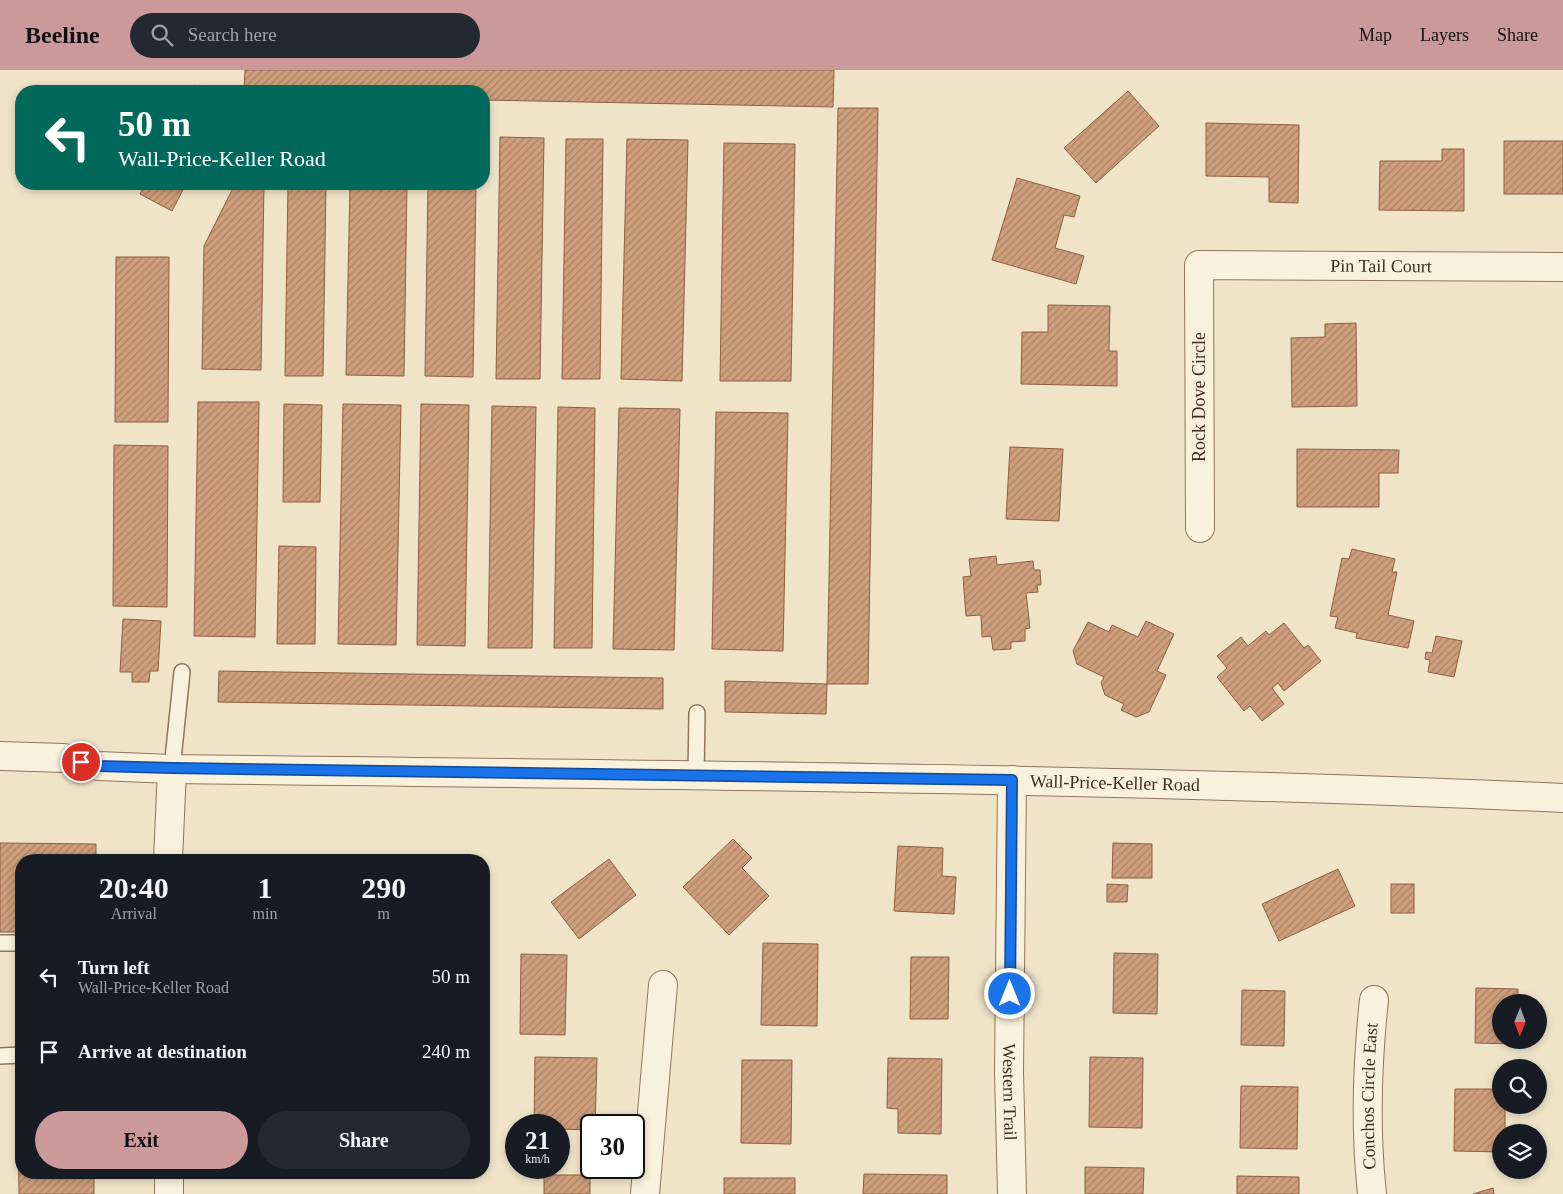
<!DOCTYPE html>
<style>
:root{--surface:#171b24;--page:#242831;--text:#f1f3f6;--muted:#9ea1a6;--accent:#cc999b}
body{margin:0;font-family:"Times New Roman",serif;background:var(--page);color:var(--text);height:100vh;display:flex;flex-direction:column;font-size:19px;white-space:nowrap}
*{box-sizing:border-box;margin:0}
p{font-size:16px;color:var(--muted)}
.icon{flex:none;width:28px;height:28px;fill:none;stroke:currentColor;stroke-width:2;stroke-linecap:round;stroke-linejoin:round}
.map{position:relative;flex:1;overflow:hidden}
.side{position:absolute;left:15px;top:784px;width:475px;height:325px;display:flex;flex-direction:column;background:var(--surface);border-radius:20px;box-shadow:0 2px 8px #0003}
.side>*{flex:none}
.hud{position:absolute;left:15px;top:15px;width:475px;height:105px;border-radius:20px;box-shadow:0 2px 8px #0003;background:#00695c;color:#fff;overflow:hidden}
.needle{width:32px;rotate:181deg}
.tools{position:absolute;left:1492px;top:924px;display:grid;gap:10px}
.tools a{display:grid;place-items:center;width:55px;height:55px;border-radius:50%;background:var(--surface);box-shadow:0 2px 8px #0003;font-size:25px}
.speed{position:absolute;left:505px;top:1044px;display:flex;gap:10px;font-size:25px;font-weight:700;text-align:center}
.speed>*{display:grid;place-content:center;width:65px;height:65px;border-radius:50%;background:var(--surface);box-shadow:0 2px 8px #0003;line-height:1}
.speed small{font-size:12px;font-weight:400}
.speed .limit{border:2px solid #111;border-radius:8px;background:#fff;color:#111}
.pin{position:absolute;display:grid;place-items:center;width:42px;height:42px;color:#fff;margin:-21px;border:2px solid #fff;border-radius:50%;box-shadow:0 1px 5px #0007}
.me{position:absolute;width:55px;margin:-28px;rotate:0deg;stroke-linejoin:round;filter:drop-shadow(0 0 4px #0008)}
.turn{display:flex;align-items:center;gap:18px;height:105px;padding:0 20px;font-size:22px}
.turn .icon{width:65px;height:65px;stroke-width:2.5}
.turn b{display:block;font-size:35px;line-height:42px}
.eta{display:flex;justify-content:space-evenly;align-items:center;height:85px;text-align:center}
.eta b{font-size:30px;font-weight:600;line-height:35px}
.cta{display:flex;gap:10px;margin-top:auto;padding:10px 20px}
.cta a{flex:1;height:58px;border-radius:30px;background:var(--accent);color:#111;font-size:20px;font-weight:600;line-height:58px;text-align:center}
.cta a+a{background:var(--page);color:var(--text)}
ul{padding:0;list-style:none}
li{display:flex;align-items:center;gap:15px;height:75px;padding:0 20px}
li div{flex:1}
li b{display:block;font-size:19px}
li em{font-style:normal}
header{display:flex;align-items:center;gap:30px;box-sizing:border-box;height:70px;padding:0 25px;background:var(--accent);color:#111}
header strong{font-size:24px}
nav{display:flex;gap:28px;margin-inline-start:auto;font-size:18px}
.search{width:350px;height:45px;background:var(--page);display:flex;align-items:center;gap:12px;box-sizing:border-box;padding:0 18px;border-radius:28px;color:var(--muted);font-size:19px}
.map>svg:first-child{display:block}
</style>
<header>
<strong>Beeline</strong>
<div class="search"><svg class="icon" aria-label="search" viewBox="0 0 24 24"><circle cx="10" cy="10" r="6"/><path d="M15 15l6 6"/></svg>Search here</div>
<nav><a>Map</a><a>Layers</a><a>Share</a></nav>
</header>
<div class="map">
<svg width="1563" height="1124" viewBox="0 0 1563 1124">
<defs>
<pattern id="building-hatch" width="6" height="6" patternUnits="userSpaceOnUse" patternTransform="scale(1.25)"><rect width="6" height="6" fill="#cf9f7d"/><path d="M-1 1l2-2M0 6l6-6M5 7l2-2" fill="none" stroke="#a98266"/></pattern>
</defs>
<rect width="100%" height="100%" fill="#f0e4c8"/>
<g fill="url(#building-hatch)" stroke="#8d5f41">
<polygon points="245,0 834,0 833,37 484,30 484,21 244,21"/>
<polygon points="194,15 206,21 191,21"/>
<polygon points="1128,21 1159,56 1096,113 1064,78"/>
<polygon points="838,38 878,38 868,614 827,614"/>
<polygon points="1206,53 1299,55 1298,133 1269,132 1269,107 1206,106"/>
<polygon points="500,67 544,68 540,309 496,309"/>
<polygon points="566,69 603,69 600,309 562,309"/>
<polygon points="627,69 688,70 682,311 621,309"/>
<rect x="1504" y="71" width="59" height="53"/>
<polygon points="724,73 795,74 791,311 720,311"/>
<polygon points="1442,79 1464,79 1464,141 1379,140 1380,91 1442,91"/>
<polygon points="1017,108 1080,126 1074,147 1064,145 1055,178 1084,186 1076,214 992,190"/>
<polygon points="145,114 186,114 172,141 140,124"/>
<polygon points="235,114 264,114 261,300 202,299 204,176"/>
<polygon points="288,114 326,114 323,306 285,306"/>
<polygon points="350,114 407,114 404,306 346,305"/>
<polygon points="428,114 476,114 473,307 425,306"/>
<polygon points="116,187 169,187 168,352 115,352"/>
<polygon points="1048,235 1110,236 1109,281 1117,281 1117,316 1021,314 1022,262 1048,262"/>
<polygon points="1356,253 1357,336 1292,337 1291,268 1325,267 1325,254"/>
<polygon points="198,332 259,332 255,567 194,566"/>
<polygon points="284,334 322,335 320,432 283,432"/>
<polygon points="343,334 401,335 396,575 338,574"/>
<polygon points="421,334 469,335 465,576 417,575"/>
<polygon points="492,336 536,337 532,578 488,578"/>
<polygon points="558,337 595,338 592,578 554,578"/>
<polygon points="619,338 680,339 674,580 613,579"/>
<polygon points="716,342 788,343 783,581 712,579"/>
<polygon points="114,375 168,376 167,537 113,536"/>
<polygon points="1010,377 1063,379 1059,451 1006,449"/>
<polygon points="1297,379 1399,380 1398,403 1379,403 1379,437 1297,437"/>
<polygon points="279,476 316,477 315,574 277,574"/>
<polygon points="1352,479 1395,489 1392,502 1397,502 1388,545 1414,551 1408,578 1356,568 1357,563 1335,558 1338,547 1330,546 1342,488 1349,489"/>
<polygon points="996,486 997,495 1033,491 1034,500 1040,500 1041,515 1037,515 1038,522 1026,523 1030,558 1025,559 1025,571 1011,572 1011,579 993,580 991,566 982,567 981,545 966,546 963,507 971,506 969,489"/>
<polygon points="123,549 161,551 158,601 150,601 149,612 132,612 132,602 120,602"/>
<polygon points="1146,551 1174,564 1157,601 1166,605 1149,642 1136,647 1121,640 1124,634 1105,625 1101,613 1104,607 1077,594 1073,581 1088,552 1109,562 1112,555 1138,567"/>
<polygon points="1284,553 1304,578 1308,575 1321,591 1284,621 1278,613 1272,618 1284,634 1262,651 1250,636 1244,641 1217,607 1227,598 1217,586 1241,567 1248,576 1266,561 1269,565"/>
<polygon points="1436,566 1462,571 1454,607 1428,602 1430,590 1425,589 1426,582 1432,583"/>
<polygon points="219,601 663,608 663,639 218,632"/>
<polygon points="725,611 827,614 826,644 725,642"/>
<polygon points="733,769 752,788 742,798 769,826 729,865 683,817"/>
<polygon points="0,773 96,774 96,790 21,790 21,862 0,862"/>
<polygon points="1113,773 1152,774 1152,808 1112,808"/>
<polygon points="898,776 943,778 942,806 956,807 954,844 894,841"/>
<polygon points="609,789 636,825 579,869 551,832"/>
<polygon points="1338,799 1355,836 1279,871 1262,834"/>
<polygon points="1107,814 1128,815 1127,832 1107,832"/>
<rect x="1391" y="814" width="23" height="29"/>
<polygon points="763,873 818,874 817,956 761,955"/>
<polygon points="1114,883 1158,884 1157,944 1113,943"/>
<polygon points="521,884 567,885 565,965 520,964"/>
<polygon points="911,887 949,887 948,949 910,949"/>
<polygon points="1476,918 1518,919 1518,932 1501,932 1501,970 1518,970 1518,974 1475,973"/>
<polygon points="1242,920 1285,921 1284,976 1241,975"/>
<polygon points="535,987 597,988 595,1055 591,1055 591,1060 559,1059 559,1055 534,1055"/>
<polygon points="1090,987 1143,988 1142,1058 1089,1057"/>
<polygon points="888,988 942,989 941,1064 898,1063 898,1039 887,1038"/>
<polygon points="742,990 792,990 791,1074 741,1073"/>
<polygon points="1241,1016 1298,1017 1297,1079 1240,1078"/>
<polygon points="1455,1019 1501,1019 1501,1035 1505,1035 1505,1062 1501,1062 1501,1082 1454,1081"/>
<polygon points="18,1053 21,1053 21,1102 94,1102 94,1124 19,1124"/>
<polygon points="1085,1097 1144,1098 1143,1124 1085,1124"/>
<polygon points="864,1104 947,1105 947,1124 863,1124"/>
<rect x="544" y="1105" width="46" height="19"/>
<polygon points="1237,1106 1299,1107 1299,1124 1237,1124"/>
<rect x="724" y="1108" width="71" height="16"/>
<polygon points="1493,1118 1494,1124 1473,1124"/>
</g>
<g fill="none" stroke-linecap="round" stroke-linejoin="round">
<defs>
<g id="service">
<polyline points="172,699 182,602"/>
<polyline points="696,706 697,643"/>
<polyline points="0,873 21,873"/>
<polyline points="0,986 21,985"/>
</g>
<g id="minor">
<path id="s1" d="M1200,458L1199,195L1563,197"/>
<path id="s2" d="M1012,710L1009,1002L1012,1124"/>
<polyline points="168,790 172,699"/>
<polyline points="169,1102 169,1124"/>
<polyline points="645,1124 663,915"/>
<path id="s3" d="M1372,1124C1365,1059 1367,994 1374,930"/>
</g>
<g id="tertiary">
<path id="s4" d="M0,686L64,688L98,696L172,699C636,705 1100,707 1563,728"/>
</g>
</defs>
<use href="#service" stroke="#8d765c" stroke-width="18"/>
<use href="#minor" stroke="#8d765c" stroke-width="30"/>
<use href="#tertiary" stroke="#8d765c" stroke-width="30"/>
<use href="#service" stroke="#faf1dc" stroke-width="15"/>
<use href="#minor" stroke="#faf1dc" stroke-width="28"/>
<use href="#tertiary" stroke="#faf1dc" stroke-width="28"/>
</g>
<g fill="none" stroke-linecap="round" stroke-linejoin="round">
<defs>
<polyline id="route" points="81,692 98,696 172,698 1012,710 1010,924"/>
</defs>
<use href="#route" stroke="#114b97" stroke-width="12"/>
<use href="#route" stroke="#1a73e8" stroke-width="9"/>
</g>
<g text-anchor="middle" stroke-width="5" stroke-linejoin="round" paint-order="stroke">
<g font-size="18" fill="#3d2e20" stroke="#f7eed8">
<text dy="6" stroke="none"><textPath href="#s1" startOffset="445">Pin Tail Court</textPath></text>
<text transform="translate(1199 327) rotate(-90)" y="6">Rock Dove Circle</text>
<text dy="6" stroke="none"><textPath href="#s4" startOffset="1116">Wall-Price-Keller Road</textPath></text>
<text dy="6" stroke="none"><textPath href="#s2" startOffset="312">Western Trail</textPath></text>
<text dy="6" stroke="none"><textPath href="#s3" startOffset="98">Conchos Circle East</textPath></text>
</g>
</g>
</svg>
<div class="tools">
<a><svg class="needle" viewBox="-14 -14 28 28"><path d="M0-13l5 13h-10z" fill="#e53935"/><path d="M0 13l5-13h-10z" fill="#9ea1a6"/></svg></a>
<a><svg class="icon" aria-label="search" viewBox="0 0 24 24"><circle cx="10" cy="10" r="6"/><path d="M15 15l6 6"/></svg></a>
<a><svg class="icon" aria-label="layers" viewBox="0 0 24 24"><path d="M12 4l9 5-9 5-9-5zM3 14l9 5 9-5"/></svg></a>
</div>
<div class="speed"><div>21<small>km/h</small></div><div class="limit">30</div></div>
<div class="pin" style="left:81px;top:692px;background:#d93025"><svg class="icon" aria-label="arrive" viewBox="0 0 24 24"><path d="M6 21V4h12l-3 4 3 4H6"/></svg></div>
<svg class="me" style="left:1010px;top:924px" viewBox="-20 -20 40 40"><circle r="17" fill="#1a73e8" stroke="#fff" stroke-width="3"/><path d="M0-11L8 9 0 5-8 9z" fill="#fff"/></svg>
<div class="hud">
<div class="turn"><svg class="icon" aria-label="left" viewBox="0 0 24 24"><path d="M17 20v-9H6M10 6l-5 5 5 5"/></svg><div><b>50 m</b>Wall-Price-Keller Road</div></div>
</div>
<section class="side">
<div class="eta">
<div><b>20:40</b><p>Arrival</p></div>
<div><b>1</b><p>min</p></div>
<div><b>290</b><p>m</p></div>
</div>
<ul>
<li><svg class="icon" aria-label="left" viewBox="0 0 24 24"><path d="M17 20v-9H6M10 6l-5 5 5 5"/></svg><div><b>Turn left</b><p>Wall-Price-Keller Road</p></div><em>50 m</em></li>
<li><svg class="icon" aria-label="arrive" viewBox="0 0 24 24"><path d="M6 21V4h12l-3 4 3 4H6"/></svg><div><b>Arrive at destination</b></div><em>240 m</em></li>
</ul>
<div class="cta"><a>Exit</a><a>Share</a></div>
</section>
</div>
